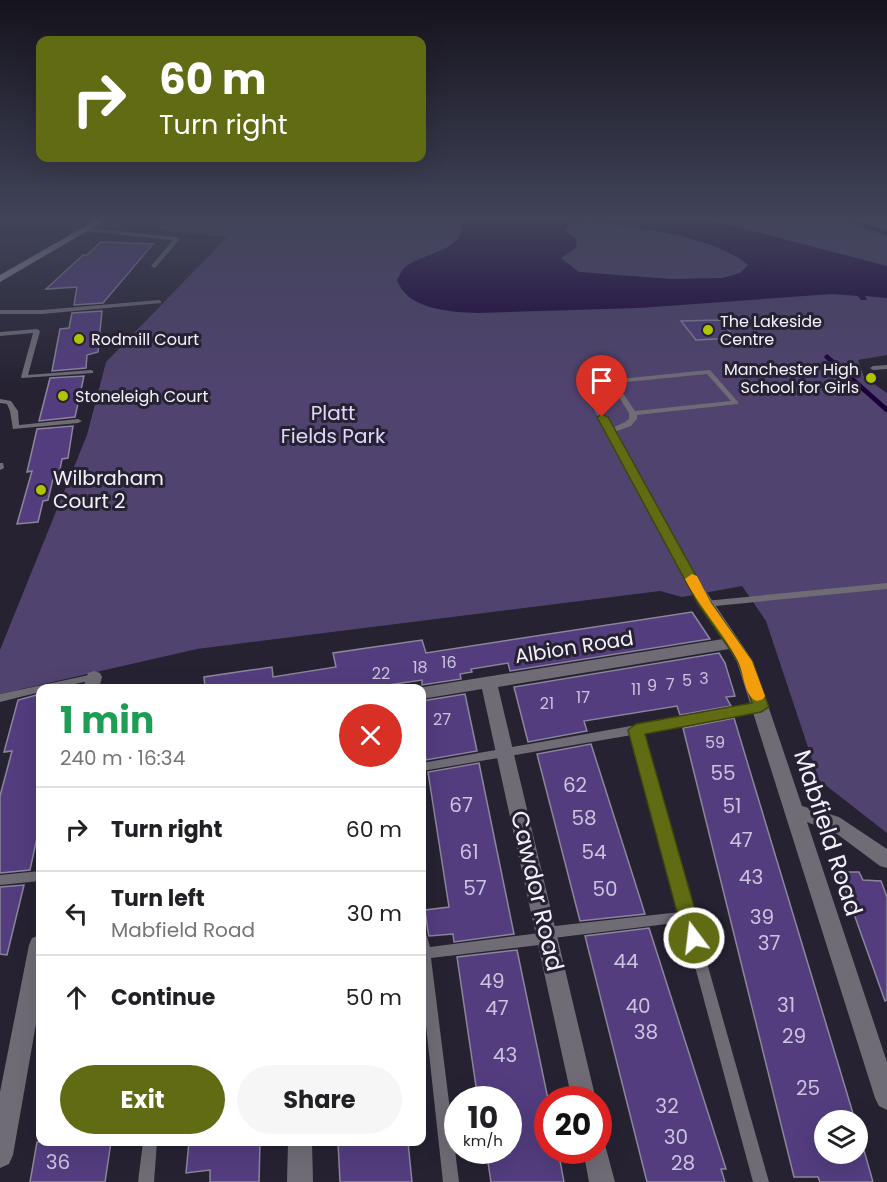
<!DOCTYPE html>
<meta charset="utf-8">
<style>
:root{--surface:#fff;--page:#f6f6f6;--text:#202124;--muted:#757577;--line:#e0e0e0;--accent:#616b14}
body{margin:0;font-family:Poppins,sans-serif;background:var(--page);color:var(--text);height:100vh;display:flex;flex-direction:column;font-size:22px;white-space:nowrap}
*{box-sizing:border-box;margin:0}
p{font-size:20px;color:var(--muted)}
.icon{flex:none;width:33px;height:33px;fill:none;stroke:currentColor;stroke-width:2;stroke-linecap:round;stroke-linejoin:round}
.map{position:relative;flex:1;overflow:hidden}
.panel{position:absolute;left:36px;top:684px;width:390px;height:462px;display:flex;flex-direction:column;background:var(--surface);border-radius:12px;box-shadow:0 6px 24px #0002}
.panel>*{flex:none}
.guide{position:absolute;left:36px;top:36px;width:390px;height:126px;border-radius:12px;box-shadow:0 6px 24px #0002;background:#616b14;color:#fff;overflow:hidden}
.buttons{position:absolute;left:814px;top:1110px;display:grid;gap:12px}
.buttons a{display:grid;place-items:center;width:54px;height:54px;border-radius:50%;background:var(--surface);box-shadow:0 6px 24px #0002;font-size:30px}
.speed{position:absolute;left:444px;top:1086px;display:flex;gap:12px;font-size:30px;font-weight:700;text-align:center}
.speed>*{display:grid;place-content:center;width:78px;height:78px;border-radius:50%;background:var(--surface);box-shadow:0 6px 24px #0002;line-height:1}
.speed small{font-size:15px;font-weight:400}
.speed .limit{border:9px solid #d22;background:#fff;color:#111}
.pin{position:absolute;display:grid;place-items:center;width:51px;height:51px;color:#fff;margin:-62px -26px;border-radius:50% 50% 50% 0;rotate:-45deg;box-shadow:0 0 6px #0007}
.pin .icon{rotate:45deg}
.me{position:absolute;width:66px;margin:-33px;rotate:345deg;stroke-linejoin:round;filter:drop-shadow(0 0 4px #0008)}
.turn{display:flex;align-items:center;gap:21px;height:126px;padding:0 24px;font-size:27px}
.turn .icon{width:78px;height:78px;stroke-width:2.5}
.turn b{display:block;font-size:42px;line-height:51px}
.round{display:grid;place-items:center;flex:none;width:63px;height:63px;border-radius:32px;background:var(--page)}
.summary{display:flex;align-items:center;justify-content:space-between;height:102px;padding:0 24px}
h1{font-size:36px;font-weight:700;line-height:45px;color:#1e9e55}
.primary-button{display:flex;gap:12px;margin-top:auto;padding:12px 24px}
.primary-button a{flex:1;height:69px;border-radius:36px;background:var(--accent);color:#fff;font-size:24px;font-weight:700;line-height:69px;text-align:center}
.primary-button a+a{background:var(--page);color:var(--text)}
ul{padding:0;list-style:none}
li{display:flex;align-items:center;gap:18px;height:84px;padding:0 24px;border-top:2px solid var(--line)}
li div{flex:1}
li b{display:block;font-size:22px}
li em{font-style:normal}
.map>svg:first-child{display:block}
</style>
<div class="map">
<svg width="887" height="1182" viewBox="0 0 887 1182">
<rect width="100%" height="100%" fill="#262232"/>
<polygon fill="#50436f" points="182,220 887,220 887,355 858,360 864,377 887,393 887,833 819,780 766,621 742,586 682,597 660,591 197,649 0,694 0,650 87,435 106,362 227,237 156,230 168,221"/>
<path fill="#1a003b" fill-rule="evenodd" d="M461,220H711L887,266V298L865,296L867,300H861L858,296L832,294L639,308L478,313C451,312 407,310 397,280C399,277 401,271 404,268C421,253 468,251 461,220ZM584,222C629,225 715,236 748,265L740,273L722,278L672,279L579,272L561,258L577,247L576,239L565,230L568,225Z"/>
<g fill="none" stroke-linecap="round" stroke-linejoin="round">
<polyline stroke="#1a003b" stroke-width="4.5" points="848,220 887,233"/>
<polyline stroke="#1a003b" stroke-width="5" points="827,357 887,410"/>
</g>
<g fill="#533d7f" stroke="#8b869b" stroke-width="1.5">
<polygon points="101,242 153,244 103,303 74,305 77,287 46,289 83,255 87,255"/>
<polygon points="102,311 98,352 87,355 86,368 52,371 60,329 69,328 72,313"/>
<polygon points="721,320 735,338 696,340 681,321"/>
<polygon points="84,376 75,417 39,421 50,378"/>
<polygon points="73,426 68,458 62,459 58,479 53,479 48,500 43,501 38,522 17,524 32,471 27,472 37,429"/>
<polygon points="692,612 710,639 510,671 508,663 471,669 472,672 460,674 461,679 422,685 422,680 367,688 205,688 204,677 272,667 273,677 336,667 333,653 422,640 426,653"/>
<polygon points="719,653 725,663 735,696 726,697 731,706 680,715 677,706 584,721 587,731 528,742 514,687"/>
<polygon points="40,694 40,824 30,870 0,873 0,796 12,751 4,752 18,700"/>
<polygon points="465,694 477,751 426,760 424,746 422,747 422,701"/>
<polygon points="734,718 855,1120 825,1120 825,1154 858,1154 858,1129 873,1182 820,1182 818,1177 794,1177 683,728"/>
<polygon points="591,744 633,876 645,914 580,921 537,754"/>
<polygon points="479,763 514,934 454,942 453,934 429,936 428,932 425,910 449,907 428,772"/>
<polygon points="839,872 859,872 863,880 881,881 887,897 887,1000 885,1001"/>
<polygon points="24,885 7,955 0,954 0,887"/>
<polygon points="649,928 726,1169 721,1169 725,1182 647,1182 585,936"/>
<polygon points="517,950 548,1099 548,1150 558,1150 564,1182 491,1182 487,1156 510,1153 508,1100 478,1100 457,957"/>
<polygon points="37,1142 111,1142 105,1182 30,1182"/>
<polygon points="189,1142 260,1142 259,1182 210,1182 210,1170 186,1173"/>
<polygon points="338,1142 408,1142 412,1182 340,1182"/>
</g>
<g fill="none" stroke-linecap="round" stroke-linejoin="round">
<g fill="#6f6c76" fill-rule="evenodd">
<polygon points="85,228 177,237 180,239 156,267 154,268 151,266 173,240 83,231 82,230"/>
<polygon points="159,300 161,301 161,303 42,314 0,314 0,310 42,310"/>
<polygon points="37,329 40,331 28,375 91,370 93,371 93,373 22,378 21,377 33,333 0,336 0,332"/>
<polygon points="887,365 887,369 873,370 870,368 873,366"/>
<path d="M709,370L711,371L738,402V404L637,415V419L631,426L614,432L705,593L700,596L695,593L591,404L593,403H597L612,428L625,422L629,419V413L609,381L610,380ZM707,374L731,401L635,411L616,383Z"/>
<polygon points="0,399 11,401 18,411 19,425 78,419 82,421 78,423 13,429 10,411 7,404 0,403"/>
<polygon points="0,463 3,463 4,468 0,470"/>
<polygon points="887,583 887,589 705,607 700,604 705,601"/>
<polygon points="94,674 98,675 99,677 98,679 56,688 40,688 40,692 0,702 0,694"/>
<polygon points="761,703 765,704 766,707 765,710 642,733 769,1182 753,1182 683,922 553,938 551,942 547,944 431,958 459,1182 443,1182 422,989 422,932 426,933 430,947 540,933 542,929 546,927 680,912 632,735 422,771 422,763"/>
<polygon points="40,871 40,881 0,885 0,875"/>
<polygon points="143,1142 157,1142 154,1182 138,1182"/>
</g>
<g fill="#6f6c76" fill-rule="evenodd">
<polygon points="700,588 705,590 753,661 802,806 839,817 887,849 887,868 880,866 837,834 807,822 887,1062 887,1110 879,1106 875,1098 737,662 729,649 498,687 596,1100 572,1100 482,689 422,699 422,688 417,688 723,639 692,593"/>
<polygon points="94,671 100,673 102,677 99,688 83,688 88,673"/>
<polygon points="40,935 40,1001 13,1155 9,1164 0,1168 0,1092 29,945 32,938"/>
<polygon points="598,1139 604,1141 615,1182 589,1182 583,1150 598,1150"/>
<polygon points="288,1142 312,1142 313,1182 287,1182"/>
</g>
<polygon fill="#9995a4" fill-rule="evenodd" points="96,220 106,220 0,282 0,275"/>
</g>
<linearGradient id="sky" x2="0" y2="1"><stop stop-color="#15131c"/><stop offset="0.57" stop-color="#41445a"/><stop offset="1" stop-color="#41445a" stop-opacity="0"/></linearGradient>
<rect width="887" height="385" fill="url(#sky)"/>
<polygon fill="#616b14" stroke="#3f460d" stroke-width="1.5" points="602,414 608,417 711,603 752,661 769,707 761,712 645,734 703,938 701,944 694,947 687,944 684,938 628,730 636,724 752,703 738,661 698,604 597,417"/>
<path fill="#f59e0b" d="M692,574L697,576L711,603L752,661L765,696L763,699L757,701C744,697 744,673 738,661C723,632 700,608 685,579Z"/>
<g fill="#b0c500" stroke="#262232" stroke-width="2">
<circle cx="708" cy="330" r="6"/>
<circle cx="79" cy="339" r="6"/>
<circle cx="871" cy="378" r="6"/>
<circle cx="63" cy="396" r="6"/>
<circle cx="41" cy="490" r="6"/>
</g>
<g text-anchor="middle" stroke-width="6" stroke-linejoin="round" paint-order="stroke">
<g font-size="16" fill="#f4f1fd" stroke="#262232" text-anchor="start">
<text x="720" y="327">The Lakeside<tspan x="720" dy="18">Centre</tspan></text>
<text x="91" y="345">Rodmill Court</text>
<text x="859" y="375" text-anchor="end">Manchester High<tspan x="859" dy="18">School for Girls</tspan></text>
<text x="75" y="402">Stoneleigh Court</text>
</g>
<g font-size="16" fill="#ccc4de">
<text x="449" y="668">16</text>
<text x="420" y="673">18</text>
<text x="381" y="679">22</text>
<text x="704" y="684">3</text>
<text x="687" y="686">5</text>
<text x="670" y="690">7</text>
<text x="652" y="691">9</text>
<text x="636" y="695">11</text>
<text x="583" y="703">17</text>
<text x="547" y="709">21</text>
<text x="442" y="725">27</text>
<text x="715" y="748">59</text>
</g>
<g font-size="20" fill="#e1d7fe" stroke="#262232">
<text x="333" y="420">Platt<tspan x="333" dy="23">Fields Park</tspan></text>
</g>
<g font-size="20" fill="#f4f1fd" stroke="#262232" text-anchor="start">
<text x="53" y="485">Wilbraham<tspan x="53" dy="23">Court 2</tspan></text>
</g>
<g font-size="20" fill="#f4f1fd" stroke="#262232">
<text transform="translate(574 647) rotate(-9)" y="7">Albion Road</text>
</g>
<g font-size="20" fill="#ccc4de">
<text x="723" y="780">55</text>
<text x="575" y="792">62</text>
<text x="461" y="812">67</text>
<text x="732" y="813">51</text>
<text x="584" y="825">58</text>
<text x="741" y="847">47</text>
<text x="469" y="859">61</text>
<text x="594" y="859">54</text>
<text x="751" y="884">43</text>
<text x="475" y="895">57</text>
<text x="605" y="896">50</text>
<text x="762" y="924">39</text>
<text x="769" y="950">37</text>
<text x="626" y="968">44</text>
<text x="492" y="988">49</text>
<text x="786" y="1012">31</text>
<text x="638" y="1013">40</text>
<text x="497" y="1015">47</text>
<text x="646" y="1039">38</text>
<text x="794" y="1043">29</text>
<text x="505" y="1062">43</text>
<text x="808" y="1095">25</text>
<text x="667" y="1113">32</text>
<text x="676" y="1144">30</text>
<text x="58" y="1169">36</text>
<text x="683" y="1170">28</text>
</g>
<g font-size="24" fill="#f4f1fd" stroke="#262232">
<text transform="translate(828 833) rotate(72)" y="8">Mabfield Road</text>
<text transform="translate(537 891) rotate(77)" y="8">Cawdor Road</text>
</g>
</g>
</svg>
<div class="buttons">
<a><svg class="icon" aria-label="layers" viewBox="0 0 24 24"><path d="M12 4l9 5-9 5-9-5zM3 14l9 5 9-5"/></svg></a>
</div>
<div class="speed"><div>10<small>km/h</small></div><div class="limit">20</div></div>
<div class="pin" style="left:602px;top:417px;background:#d93025"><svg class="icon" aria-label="arrive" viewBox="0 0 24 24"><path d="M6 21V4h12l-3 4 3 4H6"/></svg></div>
<svg class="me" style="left:694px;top:938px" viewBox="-20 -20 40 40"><circle r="17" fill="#616b14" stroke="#fff" stroke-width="3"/><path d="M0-11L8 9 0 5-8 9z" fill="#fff"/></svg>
<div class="guide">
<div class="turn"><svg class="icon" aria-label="right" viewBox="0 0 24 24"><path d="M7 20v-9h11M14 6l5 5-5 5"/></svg><div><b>60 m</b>Turn right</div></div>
</div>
<section class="panel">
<div class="summary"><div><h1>1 min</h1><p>240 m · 16:34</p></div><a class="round" style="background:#d93025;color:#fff"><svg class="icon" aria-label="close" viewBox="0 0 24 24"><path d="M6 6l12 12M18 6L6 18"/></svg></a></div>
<ul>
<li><svg class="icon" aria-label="right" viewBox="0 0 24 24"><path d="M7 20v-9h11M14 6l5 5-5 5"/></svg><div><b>Turn right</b></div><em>60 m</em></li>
<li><svg class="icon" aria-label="left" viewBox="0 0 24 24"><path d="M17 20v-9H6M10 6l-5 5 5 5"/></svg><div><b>Turn left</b><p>Mabfield Road</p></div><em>30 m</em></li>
<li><svg class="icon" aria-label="ahead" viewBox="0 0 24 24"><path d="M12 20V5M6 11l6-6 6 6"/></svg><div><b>Continue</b></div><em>50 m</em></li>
</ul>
<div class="primary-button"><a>Exit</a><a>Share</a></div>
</section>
</div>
